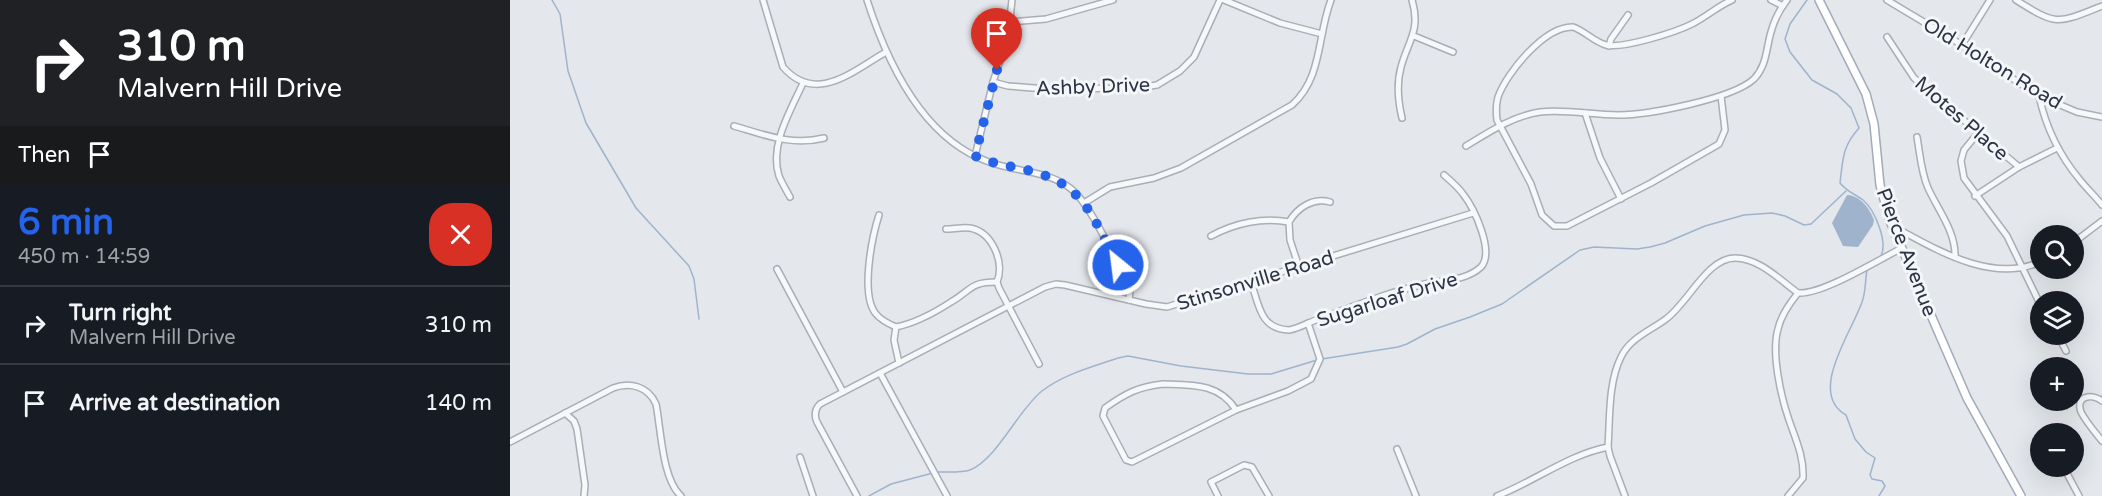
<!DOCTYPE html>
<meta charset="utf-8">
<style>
:root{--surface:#171b24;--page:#20242c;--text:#f1f3f6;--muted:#9ea1a6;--line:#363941;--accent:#2563eb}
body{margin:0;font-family:"Varela Round",sans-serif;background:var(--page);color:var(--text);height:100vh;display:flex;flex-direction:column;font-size:22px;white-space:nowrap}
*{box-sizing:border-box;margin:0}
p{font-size:20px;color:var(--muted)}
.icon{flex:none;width:33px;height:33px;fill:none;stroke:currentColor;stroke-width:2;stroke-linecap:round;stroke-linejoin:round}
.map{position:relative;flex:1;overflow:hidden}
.drawer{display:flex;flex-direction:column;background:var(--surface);width:510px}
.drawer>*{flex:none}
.hud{background:#202124;color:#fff;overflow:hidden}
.tools{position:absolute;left:1520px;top:225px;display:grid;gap:12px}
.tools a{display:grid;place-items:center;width:54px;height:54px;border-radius:50%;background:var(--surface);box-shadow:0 6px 24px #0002;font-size:30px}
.pin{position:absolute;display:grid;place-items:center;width:51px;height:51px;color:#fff;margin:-62px -26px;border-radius:50% 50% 50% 0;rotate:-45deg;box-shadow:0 0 6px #0007}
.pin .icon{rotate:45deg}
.me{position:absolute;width:66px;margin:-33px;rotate:331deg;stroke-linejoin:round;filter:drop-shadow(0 0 4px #0008)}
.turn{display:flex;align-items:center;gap:21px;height:126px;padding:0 18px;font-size:27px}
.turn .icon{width:78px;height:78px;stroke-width:2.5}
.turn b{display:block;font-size:42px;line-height:51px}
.then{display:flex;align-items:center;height:57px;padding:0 18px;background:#0003;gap:12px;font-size:22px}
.round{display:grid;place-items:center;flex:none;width:63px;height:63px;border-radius:24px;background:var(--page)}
.overview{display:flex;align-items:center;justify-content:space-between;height:102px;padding:0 18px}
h1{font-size:36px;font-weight:700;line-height:45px;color:var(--accent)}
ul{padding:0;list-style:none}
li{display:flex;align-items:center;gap:18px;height:78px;padding:0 18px;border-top:2px solid var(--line)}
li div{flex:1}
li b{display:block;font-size:22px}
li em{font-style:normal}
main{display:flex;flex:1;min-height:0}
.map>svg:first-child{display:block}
</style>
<main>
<section class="drawer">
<div class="hud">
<div class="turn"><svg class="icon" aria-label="right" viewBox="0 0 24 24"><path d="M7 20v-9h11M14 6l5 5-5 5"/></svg><div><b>310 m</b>Malvern Hill Drive</div></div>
<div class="then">Then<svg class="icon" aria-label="arrive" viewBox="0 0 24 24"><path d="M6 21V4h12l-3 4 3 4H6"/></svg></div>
</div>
<div class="overview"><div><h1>6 min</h1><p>450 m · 14:59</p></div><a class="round" style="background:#d93025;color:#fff"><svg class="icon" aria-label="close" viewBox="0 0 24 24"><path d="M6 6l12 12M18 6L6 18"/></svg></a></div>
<ul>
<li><svg class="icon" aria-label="right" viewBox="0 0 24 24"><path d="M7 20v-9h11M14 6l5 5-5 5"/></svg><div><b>Turn right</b><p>Malvern Hill Drive</p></div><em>310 m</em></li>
<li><svg class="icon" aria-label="arrive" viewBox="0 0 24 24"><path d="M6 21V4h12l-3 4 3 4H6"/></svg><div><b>Arrive at destination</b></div><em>140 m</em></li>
</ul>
</section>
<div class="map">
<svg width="1592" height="496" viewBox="0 0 1592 496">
<rect width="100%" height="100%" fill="#e4e7ec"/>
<path fill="#9fb4cc" d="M1337,195C1351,196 1359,208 1364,220L1363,225L1348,247L1333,246L1322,223Z"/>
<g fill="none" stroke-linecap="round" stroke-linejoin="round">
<g stroke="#9fb4cc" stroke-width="1.5">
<polyline points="42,0 50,14 58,71 76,123 126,208 179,266 184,279 189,319"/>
<path d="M1297,0L1280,24L1275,39L1280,52L1302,80L1327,94L1341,108L1349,128C1332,147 1333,159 1330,183C1337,192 1345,194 1353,200C1365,210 1378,242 1371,256"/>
<path d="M1357,270C1355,280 1356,292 1352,302C1342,332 1297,393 1336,415L1345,439L1356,452L1365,458L1360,475L1362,479L1372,481L1375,486L1369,496"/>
<polyline points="812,359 888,347 897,344 925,329 960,317 992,304 1070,250 1084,247 1127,249 1140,247 1155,243 1195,226 1234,215 1262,213 1275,216 1294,225 1301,224 1336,191"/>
<path d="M428,472C438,472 451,473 460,470C487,459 508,410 532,391C554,374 582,367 608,358L618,356L671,366L738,374H761L807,360"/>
<polyline points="359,496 381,484 423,473"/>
</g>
<defs>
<g id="minor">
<path d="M253,0L273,67C306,105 343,71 376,52"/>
<path d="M357,0C377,62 413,139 479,162C506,172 536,170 560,188C581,204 605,260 619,285L620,290L619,300"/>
<polyline points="714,0 770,23 812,34"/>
<polyline points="1261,0 1273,6"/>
<polyline points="1377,0 1452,45 1529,96 1567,112 1592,117"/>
<path d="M1506,0C1547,26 1547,24 1592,6"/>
<polyline points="500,22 536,19 603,0"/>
<polyline points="904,36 943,52"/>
<polyline points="1377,37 1404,78 1509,167"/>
<polyline points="1452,45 1480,0"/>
<polyline points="1099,46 1101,39 1118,15"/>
<polyline points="483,82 498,86 536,89 628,88 647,85 670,71 684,57 710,0"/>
<path d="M1211,96L1215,130L1209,144L1141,183L1057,226H1044L1032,215L1021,184L987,120C986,112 986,104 988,97C997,72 1035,26 1063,27C1075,31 1084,42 1096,45C1113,49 1166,32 1182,24C1196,17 1208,6 1222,0"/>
<path d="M1529,96C1536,128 1549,155 1570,180C1577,189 1585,196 1592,205"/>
<polyline points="1075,113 1090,158 1111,199"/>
<path d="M892,118C888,101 886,85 891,67C898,41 911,30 902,0"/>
<path d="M224,126C255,135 282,146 314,138"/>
<polyline points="1468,133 1454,150 1451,161 1454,178 1497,236 1530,304"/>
<path d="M1407,137C1410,154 1411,172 1418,188C1428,210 1446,232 1445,257"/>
<path d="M956,146C979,132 1003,116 1030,112C1056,109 1082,115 1108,115C1138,115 1222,99 1244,79C1257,65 1256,49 1261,32C1264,21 1270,9 1277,0"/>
<polyline points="465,156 483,82 498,36 502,0"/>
<polyline points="1465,196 1509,167 1547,148"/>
<path d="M280,197C276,190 272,183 269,176C259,145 281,110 293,83"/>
<path d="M574,203L600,187L644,178L671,168L782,105C813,77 807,36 821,0"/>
<path d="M369,215C362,237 350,295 366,314C371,320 379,324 386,327C406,323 424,313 441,302C462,290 459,282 487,282"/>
<path d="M1383,225L1388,229C1429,251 1482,283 1530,262"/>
<path d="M436,229C443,229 452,227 460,228C482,232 495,262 487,282L489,288L529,364"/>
<path d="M701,236C725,223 753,217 779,222"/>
<polyline points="1563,243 1592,221"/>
<path d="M789,267L780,240L779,222C787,208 803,197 820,202"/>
<polyline points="267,269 333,392"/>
<path d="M741,282C749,305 750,329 779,330C790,328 799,322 809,319C844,306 879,292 915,284C933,280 956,281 971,267C985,252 964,208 953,194C948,187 941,181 934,175"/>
<polyline points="386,327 384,340 389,363"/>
<polyline points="1547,334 1556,351"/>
<polyline points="370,373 437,496"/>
<path d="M653,384C682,385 709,383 726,410L622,462L616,460L593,416L595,408C616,393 628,387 653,384Z"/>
<path d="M1592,401C1582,393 1565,396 1571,412C1576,422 1585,432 1592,441"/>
<polyline points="726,410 778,391 801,379 810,359 798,323"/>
<polyline points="55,413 64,421 67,429 75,485 74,496"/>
<path d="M0,442L103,388C120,382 138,386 146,404C151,429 152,479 171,496"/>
<polyline points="887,449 906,496"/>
<polyline points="290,457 303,496"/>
<polyline points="1553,466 1569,496"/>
<path d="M347,496L307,422C304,415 305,409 310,404L535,287L546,284L555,285L636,304L657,307L963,213"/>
<polyline points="708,496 701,482 734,465 742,467 759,496"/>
<path d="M987,496C1025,481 1058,455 1098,447"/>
<path d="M1115,496L1100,456L1098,447C1100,419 1098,383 1111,357C1120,338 1140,331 1156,319C1179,302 1197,258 1225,258C1249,258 1270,280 1288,293"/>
<path d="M1278,496L1293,478C1294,457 1286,440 1279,420C1271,397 1261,353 1268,329C1271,315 1279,304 1288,293C1312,295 1368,260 1392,248"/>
</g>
<polyline id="major" points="1309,0 1356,94 1364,124 1370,185 1380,221 1457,398 1511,496"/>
</defs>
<use href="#minor" stroke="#a9aeb7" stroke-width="8"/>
<use href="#major" stroke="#a3abb8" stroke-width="10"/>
<use href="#minor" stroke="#f7f8fa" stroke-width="5"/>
<use href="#major" stroke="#fff" stroke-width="7"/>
</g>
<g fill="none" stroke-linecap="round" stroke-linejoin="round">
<path stroke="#2563eb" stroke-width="10" stroke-dasharray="0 18" d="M487,70L465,156C485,165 504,166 524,172C576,186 584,221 608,265"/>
</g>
<g text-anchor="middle" stroke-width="6" stroke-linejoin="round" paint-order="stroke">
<g font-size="20" fill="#2b3445" stroke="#f4f6f9">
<text transform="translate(1483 63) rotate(31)" y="7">Old Holton Road</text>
<text transform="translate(583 86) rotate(-2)" y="7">Ashby Drive</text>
<text transform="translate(1452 118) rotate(41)" y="7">Motes Place</text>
<text transform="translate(1397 252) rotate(69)" y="7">Pierce Avenue</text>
<text transform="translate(745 280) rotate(-17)" y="7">Stinsonville Road</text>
<text transform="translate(877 299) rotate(-17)" y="7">Sugarloaf Drive</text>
</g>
</g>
</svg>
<div class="tools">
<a><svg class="icon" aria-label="search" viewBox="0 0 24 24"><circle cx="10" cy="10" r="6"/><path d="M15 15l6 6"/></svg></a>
<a><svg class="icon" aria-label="layers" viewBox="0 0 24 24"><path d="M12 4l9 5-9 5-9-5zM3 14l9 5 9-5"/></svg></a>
<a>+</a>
<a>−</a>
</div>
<div class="pin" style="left:487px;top:70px;background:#d93025"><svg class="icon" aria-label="arrive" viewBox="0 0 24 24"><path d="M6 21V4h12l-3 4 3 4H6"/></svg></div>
<svg class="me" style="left:608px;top:265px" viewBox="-20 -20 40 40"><circle r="17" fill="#2563eb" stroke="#fff" stroke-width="3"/><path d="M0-11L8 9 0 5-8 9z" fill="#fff"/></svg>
</div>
</main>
